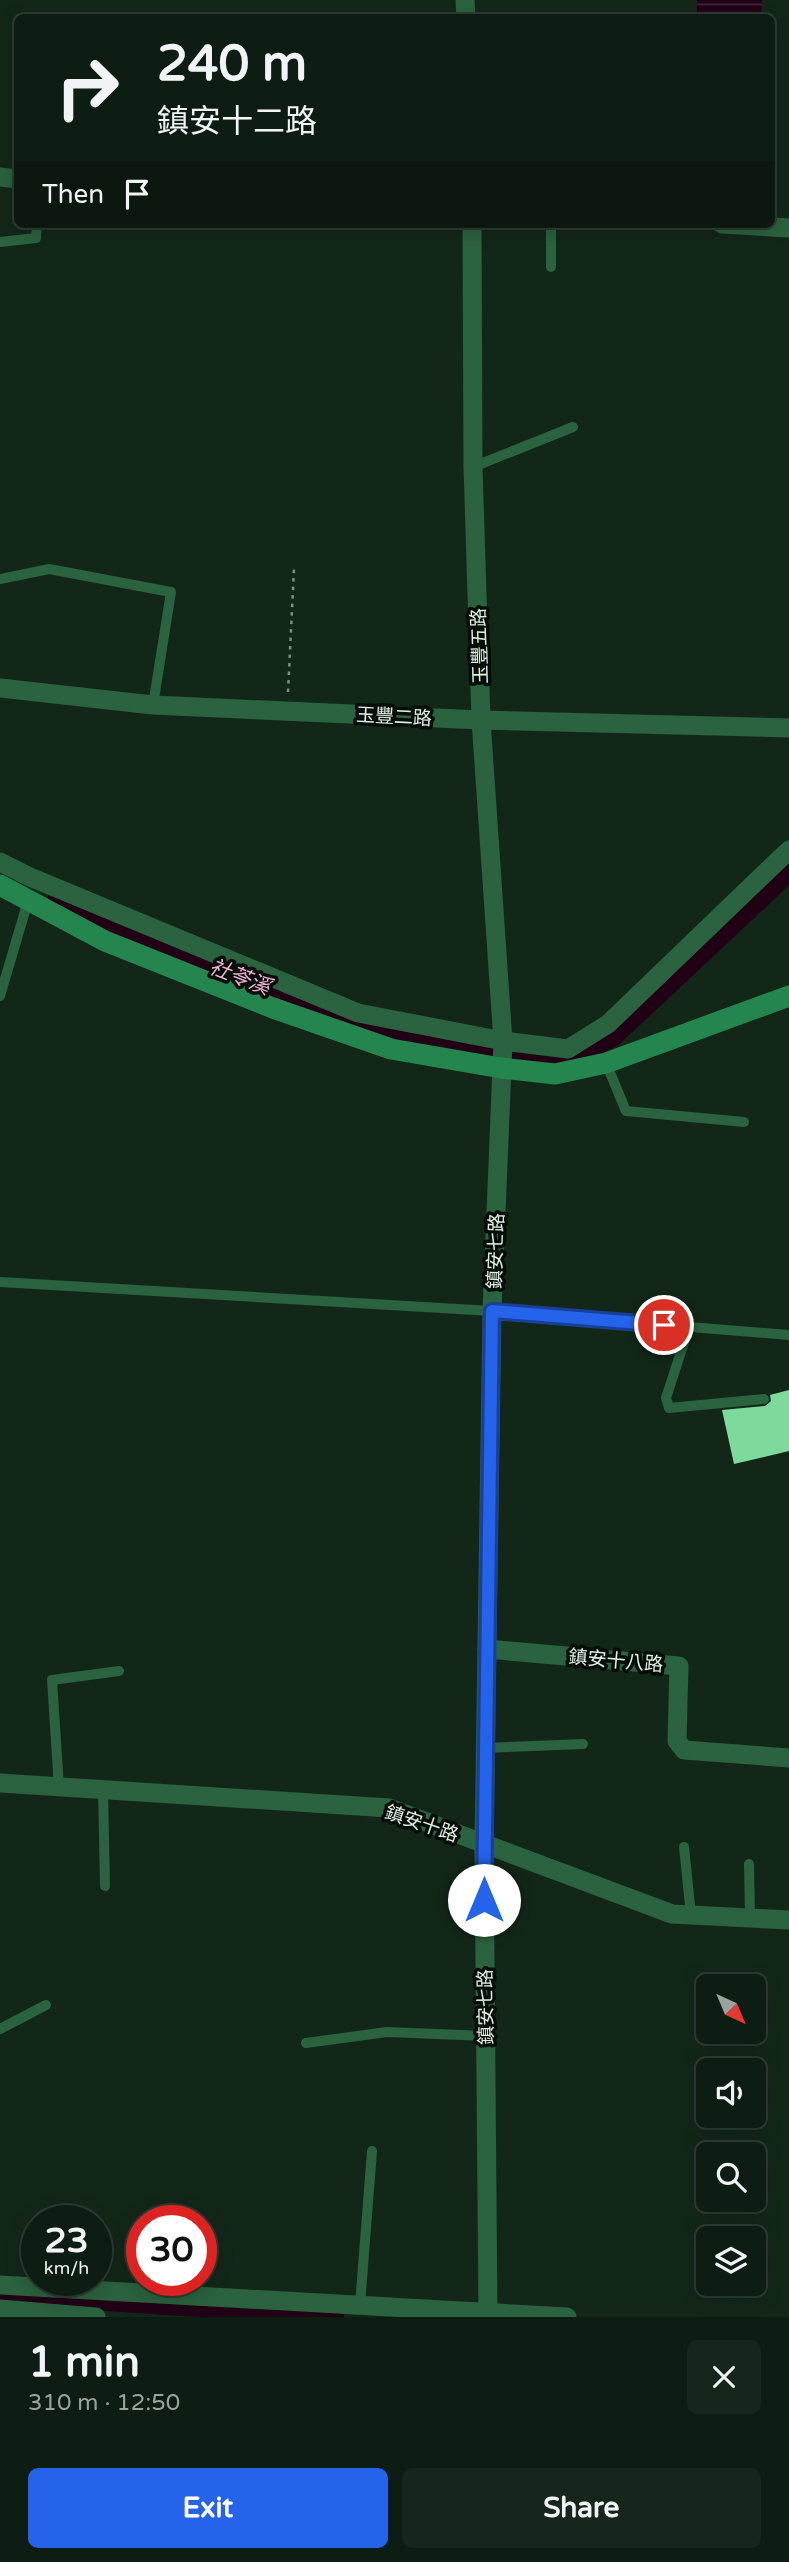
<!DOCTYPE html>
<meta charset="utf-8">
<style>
:root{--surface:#0e1d13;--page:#17261c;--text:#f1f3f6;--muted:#9ba2a0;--line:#2e3b33;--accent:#2563eb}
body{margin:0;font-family:"Varela Round","Noto Sans TC",sans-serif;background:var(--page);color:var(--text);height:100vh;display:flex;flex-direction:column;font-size:26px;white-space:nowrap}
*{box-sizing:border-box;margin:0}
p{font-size:23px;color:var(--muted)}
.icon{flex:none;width:38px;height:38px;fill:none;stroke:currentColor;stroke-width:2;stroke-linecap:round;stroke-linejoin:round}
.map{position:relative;height:2317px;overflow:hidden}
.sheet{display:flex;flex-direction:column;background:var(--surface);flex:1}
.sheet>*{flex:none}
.top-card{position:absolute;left:14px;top:14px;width:761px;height:214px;border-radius:10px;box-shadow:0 4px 18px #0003,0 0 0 2px var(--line);background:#0e1d13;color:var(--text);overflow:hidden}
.needle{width:46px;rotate:136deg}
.controls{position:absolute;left:696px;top:1974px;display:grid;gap:14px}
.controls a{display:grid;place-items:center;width:70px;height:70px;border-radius:10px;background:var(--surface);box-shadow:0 4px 18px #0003,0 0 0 2px var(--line);font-size:35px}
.speed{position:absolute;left:21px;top:2205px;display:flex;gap:14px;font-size:35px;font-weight:700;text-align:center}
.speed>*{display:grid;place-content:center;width:91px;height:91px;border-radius:50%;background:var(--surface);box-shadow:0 4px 18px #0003,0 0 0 2px var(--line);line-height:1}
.speed small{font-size:18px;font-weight:400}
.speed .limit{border:10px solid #d22;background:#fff;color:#111}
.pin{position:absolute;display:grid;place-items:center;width:60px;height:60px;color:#fff;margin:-30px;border:4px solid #fff;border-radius:50%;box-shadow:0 2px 7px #0007}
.me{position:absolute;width:77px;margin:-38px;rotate:0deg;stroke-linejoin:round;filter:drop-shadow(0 0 5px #0008)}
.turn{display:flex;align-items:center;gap:24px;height:147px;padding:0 28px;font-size:32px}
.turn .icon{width:91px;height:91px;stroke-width:2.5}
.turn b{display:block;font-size:49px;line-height:60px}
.then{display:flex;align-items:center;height:66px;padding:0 28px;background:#0003;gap:14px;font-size:26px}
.round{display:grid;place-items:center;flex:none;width:74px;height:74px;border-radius:10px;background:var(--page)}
.summary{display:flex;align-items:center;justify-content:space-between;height:119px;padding:0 28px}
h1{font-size:42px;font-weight:800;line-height:52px}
.button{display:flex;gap:14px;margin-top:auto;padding:14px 28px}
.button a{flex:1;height:80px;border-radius:10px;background:var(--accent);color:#fff;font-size:28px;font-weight:800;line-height:80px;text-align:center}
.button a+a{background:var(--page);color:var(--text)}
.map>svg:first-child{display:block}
</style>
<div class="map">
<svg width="789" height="2317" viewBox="0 0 789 2317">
<defs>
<pattern id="water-rules" width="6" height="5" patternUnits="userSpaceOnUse" patternTransform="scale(1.75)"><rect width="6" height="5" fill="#210016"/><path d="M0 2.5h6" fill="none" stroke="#412638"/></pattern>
</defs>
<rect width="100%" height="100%" fill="#132719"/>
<polygon fill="url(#water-rules)" points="697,0 762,0 761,17 697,17"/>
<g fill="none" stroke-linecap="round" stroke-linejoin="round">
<g stroke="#210016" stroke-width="18">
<polyline points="54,903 78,914 387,1033 488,1050"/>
<polyline points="516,1055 537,1058 581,1054 613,1038 789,873"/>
<polyline points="0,2295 335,2317"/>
</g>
</g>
<polygon fill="#7eda9c" points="789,1390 789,1451 734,1464 722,1410 765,1406 771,1401 770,1395"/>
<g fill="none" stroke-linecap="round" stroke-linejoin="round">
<polyline stroke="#7d8e82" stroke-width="2.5" stroke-dasharray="3.5 5" stroke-linecap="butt" points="288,692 294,569"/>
<g stroke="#2b623f" stroke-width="10">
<polyline points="0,242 36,238 37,224"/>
<polyline points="551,267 551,224"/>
<polyline points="473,467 573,427"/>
<polyline points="0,579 49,569 171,592 153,705"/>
<polyline points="0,996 28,901"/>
<polyline points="606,1063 626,1111 744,1122"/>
<polyline points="0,1282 492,1311 789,1335"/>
<polyline points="689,1327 666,1398 669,1408 764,1399"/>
<polyline points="485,1748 583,1744"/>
<polyline points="59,1787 52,1680 119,1671"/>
<polyline points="103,1790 105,1886"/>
<polyline points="684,1847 691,1915"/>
<polyline points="749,1864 750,1918"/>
<polyline points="0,2029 46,2005"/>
<polyline points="306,2043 387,2032 486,2036"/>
<polyline points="360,2305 372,2151"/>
</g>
<g stroke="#2b623f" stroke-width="19">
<polyline points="465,0 466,18"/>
<polyline points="0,177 18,179"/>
<polyline points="472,224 473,467 481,720 503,1041 492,1311 484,1846 488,2317"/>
<polyline points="722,224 789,228"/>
<polyline points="0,688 153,705 481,720 789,728"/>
<polyline points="0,862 30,877 358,1013 503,1041 568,1049 608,1024 789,850"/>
<polyline points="487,1649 679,1666 677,1741 684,1750 789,1758"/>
<polyline points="0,1783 389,1808 672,1914 789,1920"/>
<polyline points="0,2285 567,2317"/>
<polyline points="0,2309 96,2317"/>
</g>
<polyline stroke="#24864e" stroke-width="21" points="0,885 105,941 273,1008 391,1049 501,1068 555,1074 606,1063 789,996"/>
</g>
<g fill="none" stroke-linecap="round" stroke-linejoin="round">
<defs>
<polyline id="route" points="484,1900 492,1311 664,1325"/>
</defs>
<use href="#route" stroke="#184099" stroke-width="18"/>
<use href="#route" stroke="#2563eb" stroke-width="12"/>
</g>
<g text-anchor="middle" stroke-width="7" stroke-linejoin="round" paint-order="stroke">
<g font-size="19" fill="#e1eee4" stroke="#050d08">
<text transform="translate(479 646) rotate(-92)" y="7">玉豐五路</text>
<text transform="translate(394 716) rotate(3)" y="7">玉豐二路</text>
<text transform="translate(495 1251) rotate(-88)" y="7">鎮安七路</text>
<text transform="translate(616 1660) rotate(5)" y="7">鎮安十八路</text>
<text transform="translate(422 1823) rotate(19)" y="7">鎮安十路</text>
<text transform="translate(485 2007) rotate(-91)" y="7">鎮安七路</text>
</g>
<g font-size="21" font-style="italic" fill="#f3b1d8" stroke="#050d08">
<text transform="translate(240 977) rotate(21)" y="7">社苓溪</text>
</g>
</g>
</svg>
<div class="controls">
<a><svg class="needle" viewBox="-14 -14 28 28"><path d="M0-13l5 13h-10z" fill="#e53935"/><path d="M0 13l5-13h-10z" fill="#9ba2a0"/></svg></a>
<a><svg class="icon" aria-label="sound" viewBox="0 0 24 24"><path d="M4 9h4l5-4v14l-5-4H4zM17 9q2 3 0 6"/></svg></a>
<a><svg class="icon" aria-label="search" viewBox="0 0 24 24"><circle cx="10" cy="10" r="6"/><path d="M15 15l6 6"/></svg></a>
<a><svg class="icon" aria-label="layers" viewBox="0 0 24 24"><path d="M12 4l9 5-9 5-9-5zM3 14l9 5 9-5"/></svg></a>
</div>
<div class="speed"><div>23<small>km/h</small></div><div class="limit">30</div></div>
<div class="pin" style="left:664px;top:1325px;background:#d93025"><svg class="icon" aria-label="arrive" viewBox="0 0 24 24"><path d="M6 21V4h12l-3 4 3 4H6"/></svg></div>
<svg class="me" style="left:484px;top:1900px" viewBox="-20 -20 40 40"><circle r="19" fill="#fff"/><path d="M0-13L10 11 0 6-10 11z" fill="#2563eb"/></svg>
<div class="top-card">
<div class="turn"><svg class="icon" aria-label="right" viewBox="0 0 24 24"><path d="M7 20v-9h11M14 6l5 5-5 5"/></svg><div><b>240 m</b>鎮安十二路</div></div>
<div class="then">Then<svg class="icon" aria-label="arrive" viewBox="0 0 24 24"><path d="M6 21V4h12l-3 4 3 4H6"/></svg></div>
</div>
</div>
<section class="sheet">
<div class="summary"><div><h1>1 min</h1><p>310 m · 12:50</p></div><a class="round"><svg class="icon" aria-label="close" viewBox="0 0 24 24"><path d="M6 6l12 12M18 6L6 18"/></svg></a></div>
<div class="button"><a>Exit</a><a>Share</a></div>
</section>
